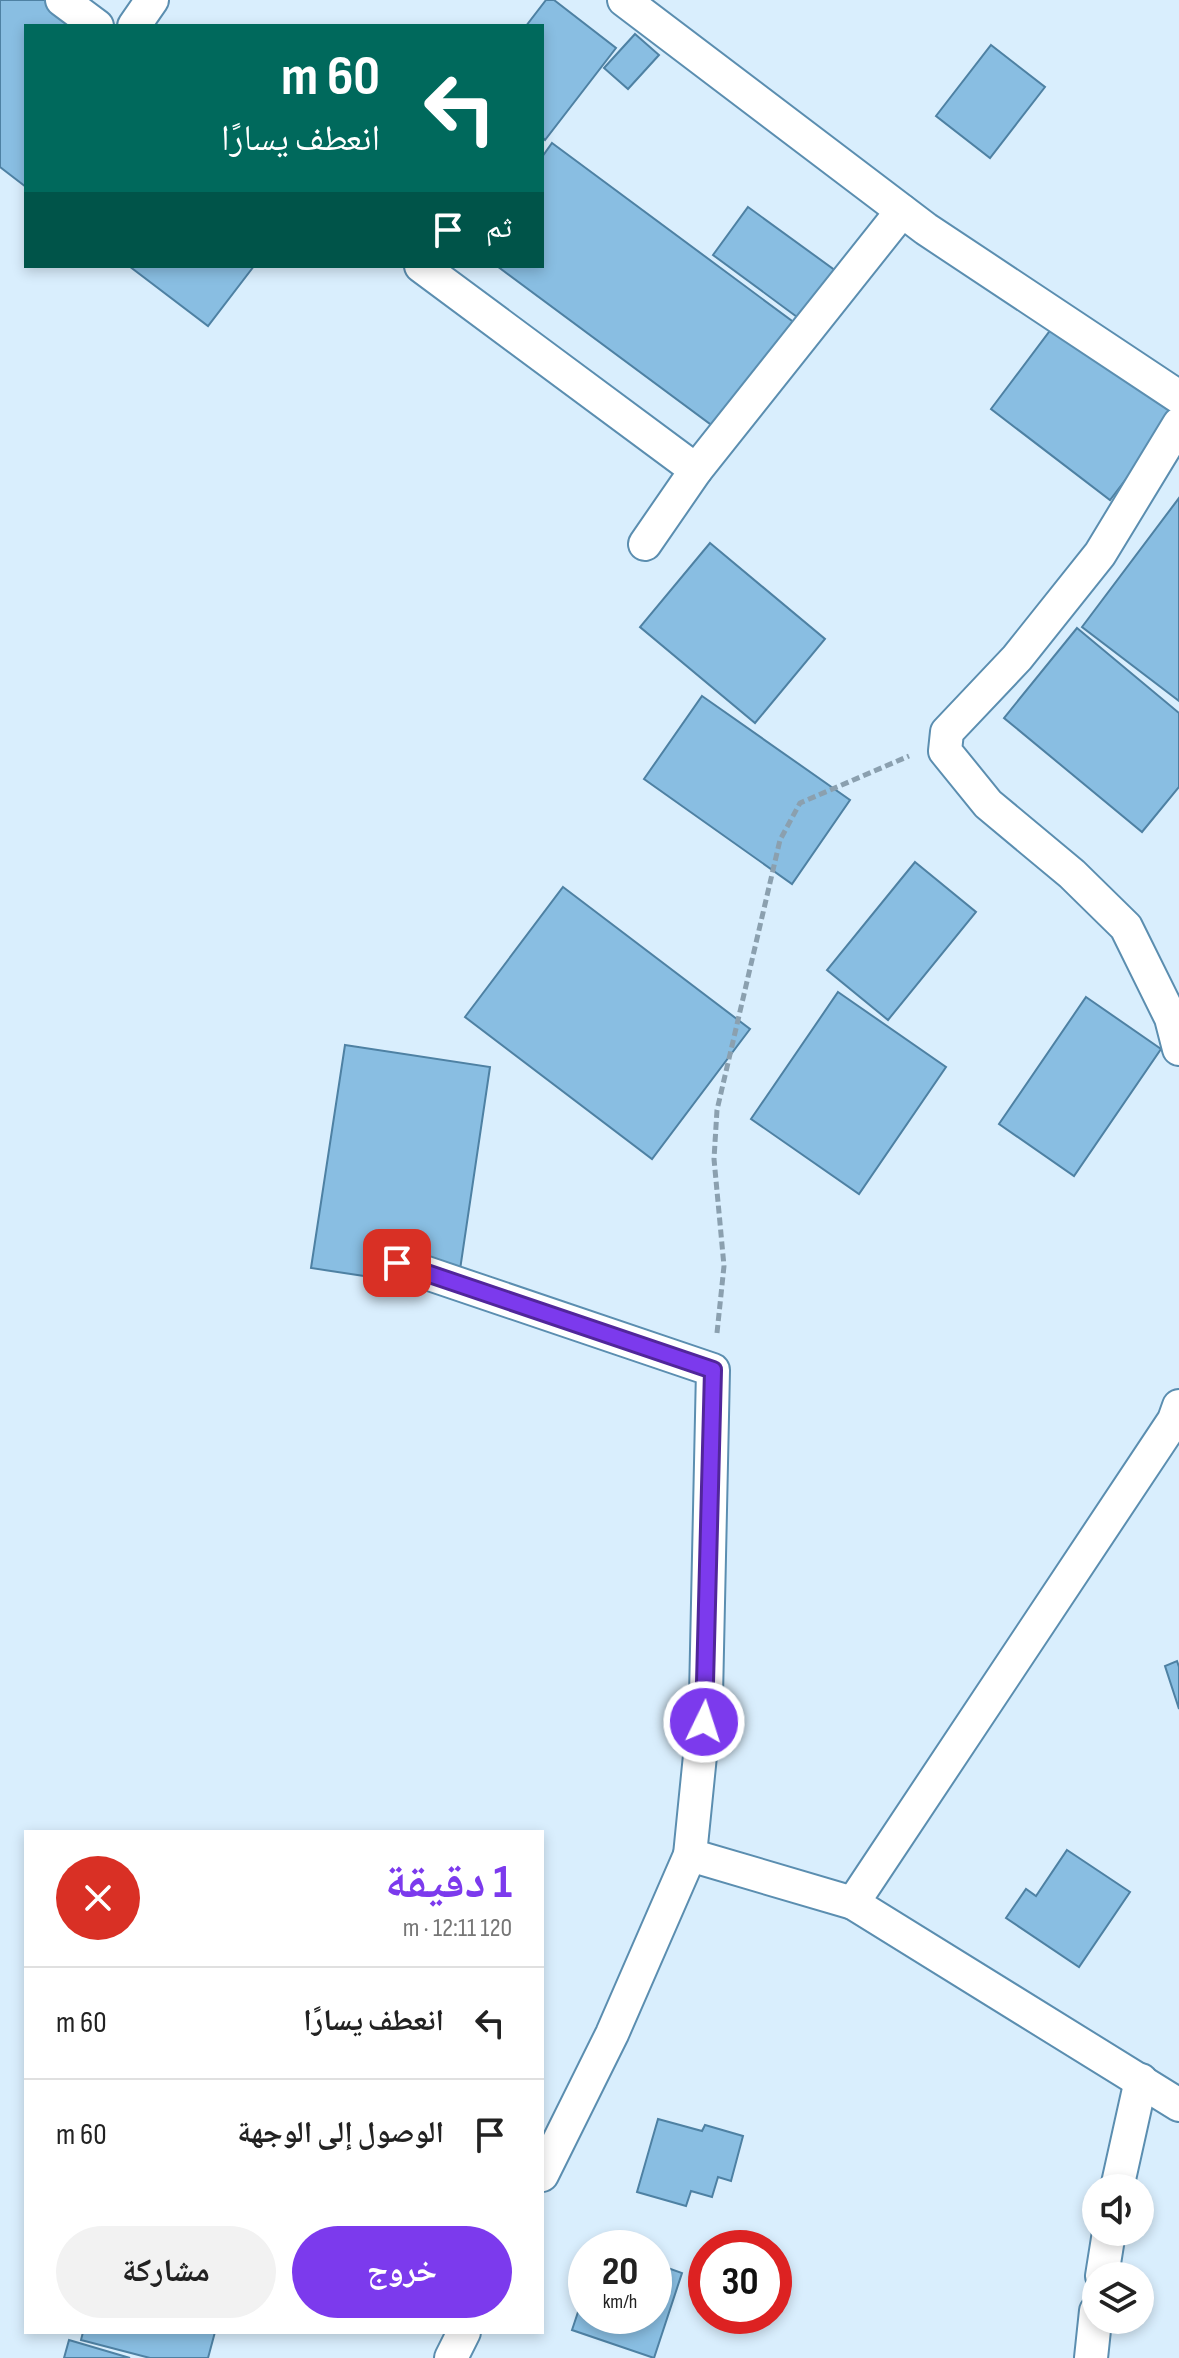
<!DOCTYPE html>
<html lang="ar">
<meta charset="utf-8">
<style>
:root{--surface:#fff;--page:#f2f2f2;--text:#222;--muted:#767676;--line:#e0e0e0;--accent:#7c3aed}
body{margin:0;font-family:"Sofia Sans Condensed","Noto Naskh Arabic",sans-serif;background:var(--page);color:var(--text);direction:rtl;height:100vh;display:flex;flex-direction:column;font-size:30px;white-space:nowrap}
*{box-sizing:border-box;margin:0}
p{font-size:26px;color:var(--muted)}
.icon{flex:none;width:44px;height:44px;fill:none;stroke:currentColor;stroke-width:2;stroke-linecap:round;stroke-linejoin:round}
.map{position:relative;flex:1;overflow:hidden;direction:ltr}
.side{position:absolute;left:24px;top:1830px;width:520px;height:504px;display:flex;flex-direction:column;background:var(--surface);border-radius:0px;box-shadow:0 4px 12px #0003;direction:rtl}
.side>*{flex:none}
.guide{position:absolute;left:24px;top:24px;width:520px;height:244px;border-radius:0px;box-shadow:0 4px 12px #0003;direction:rtl;background:#00695c;color:#fff;overflow:hidden}
.buttons{position:absolute;left:1082px;top:2174px;display:grid;gap:16px}
.buttons a{display:grid;place-items:center;width:72px;height:72px;border-radius:50%;background:var(--surface);box-shadow:0 4px 12px #0003;font-size:40px}
.speed{position:absolute;left:568px;top:2230px;display:flex;gap:16px;font-size:40px;font-weight:700;text-align:center}
.speed>*{display:grid;place-content:center;width:104px;height:104px;border-radius:50%;background:var(--surface);box-shadow:0 4px 12px #0003;line-height:1}
.speed small{font-size:20px;font-weight:400}
.speed .limit{border:12px solid #d22;background:#fff;color:#111}
.pin{position:absolute;display:grid;place-items:center;width:68px;height:68px;color:#fff;margin:-34px;border-radius:16px;box-shadow:0 4px 12px #0006}
.me{position:absolute;width:88px;margin:-44px;rotate:4deg;stroke-linejoin:round;filter:drop-shadow(0 0 6px #0008)}
.turn{display:flex;align-items:center;gap:28px;height:168px;padding:0 32px;font-size:36px}
.turn .icon{width:104px;height:104px;stroke-width:2.5}
.turn b{display:block;font-size:56px;line-height:68px}
.then{display:flex;align-items:center;height:76px;padding:0 32px;background:#0003;gap:16px;font-size:30px}
.round{display:grid;place-items:center;flex:none;width:84px;height:84px;border-radius:42px;background:var(--page)}
.headline{display:flex;align-items:center;justify-content:space-between;height:136px;padding:0 32px}
h1{font-size:48px;font-weight:700;line-height:60px;color:var(--accent)}
.primary-button{display:flex;gap:16px;margin-top:auto;padding:16px 32px}
.primary-button a{flex:1;height:92px;border-radius:48px;background:var(--accent);color:#fff;font-size:32px;font-weight:700;line-height:92px;text-align:center}
.primary-button a+a{background:var(--page);color:var(--text)}
ul{padding:0;list-style:none}
li{display:flex;align-items:center;gap:24px;height:112px;padding:0 32px;border-top:2px solid var(--line)}
li div{flex:1}
li b{display:block;font-size:30px}
li em{font-style:normal}
.map>svg:first-child{display:block}
</style>
<div class="map">
<svg width="1179" height="2358" viewBox="0 0 1179 2358">
<rect width="100%" height="100%" fill="#d9eefd"/>
<g fill="#89bee2" stroke="#4e81a3" stroke-width="2">
<polygon points="0,0 47,0 81,26 26,26 26,187 0,167"/>
<polygon points="546,0 554,0 616,48 545,140 542,137 542,26 526,26"/>
<polygon points="635,34 659,55 628,89 604,68"/>
<polygon points="991,45 1045,87 990,158 936,116"/>
<polygon points="552,143 807,332 729,438 497,266 542,266 542,157"/>
<polygon points="748,207 847,279 812,328 713,255"/>
<polygon points="129,266 254,266 208,326"/>
<polygon points="1055,324 1175,415 1110,500 991,409"/>
<polygon points="1179,498 1179,701 1082,627"/>
<polygon points="710,543 825,639 755,723 640,627"/>
<polygon points="1077,628 1179,713 1179,787 1142,832 1004,718"/>
<polygon points="702,696 850,800 792,884 644,779"/>
<polygon points="915,862 976,912 888,1020 827,970"/>
<polygon points="563,887 750,1029 652,1159 465,1017"/>
<polygon points="838,992 946,1067 859,1194 751,1119"/>
<polygon points="1086,997 1161,1049 1074,1176 999,1124"/>
<polygon points="345,1045 490,1067 457,1290 311,1268"/>
<polygon points="1177,1661 1179,1667 1179,1709 1165,1666"/>
<polygon points="1067,1850 1130,1892 1079,1967 1006,1918 1026,1889 1036,1896"/>
<polygon points="658,2119 702,2131 705,2125 743,2136 731,2181 718,2177 712,2197 691,2191 686,2206 637,2192"/>
<polygon points="654,2263 682,2273 654,2358 572,2330 586,2288 586,2316 654,2316"/>
<polygon points="83,2332 215,2332 208,2358 150,2358 81,2340"/>
<polygon points="69,2340 130,2358 64,2358"/>
</g>
<g fill="none" stroke-linecap="round" stroke-linejoin="round">
<defs>
<g id="street">
<polyline points="62,0 97,26"/>
<polyline points="624,0 926,229 1179,397"/>
<polyline points="134,26 152,0"/>
<polyline points="421,266 696,470 902,211"/>
<polyline points="1179,424 1100,554 1017,658 947,732 945,751 988,804 1072,874 1126,927 1171,1018 1179,1049"/>
<polyline points="645,544 696,470"/>
<polyline points="397,1263 713,1370 706,1696 690,1855 853,1903"/>
<polyline points="1179,1406 1174,1420 853,1903 1179,2105"/>
<polyline points="542,2175 612,2034 690,1855"/>
<polyline points="1117,2188 1141,2080"/>
<polyline points="1102,2276 1109,2232"/>
<polyline points="451,2358 464,2332"/>
<polyline points="1091,2358 1096,2311"/>
</g>
</defs>
<use href="#street" stroke="#5b8eb0" stroke-width="36"/>
<polyline stroke="#8ba0af" stroke-width="5" stroke-dasharray="8 4" stroke-linecap="butt" points="717,1333 724,1266 714,1159 717,1110 780,840 800,803 909,756"/>
<use href="#street" stroke="#fff" stroke-width="32"/>
</g>
<g fill="none" stroke-linecap="round" stroke-linejoin="round">
<defs>
<polyline id="route" points="397,1263 713,1370 704,1722"/>
</defs>
<use href="#route" stroke="#51269a" stroke-width="20"/>
<use href="#route" stroke="#7c3aed" stroke-width="14"/>
</g>
</svg>
<div class="buttons">
<a><svg class="icon" aria-label="sound" viewBox="0 0 24 24"><path d="M4 9h4l5-4v14l-5-4H4zM17 9q2 3 0 6"/></svg></a>
<a><svg class="icon" aria-label="layers" viewBox="0 0 24 24"><path d="M12 4l9 5-9 5-9-5zM3 14l9 5 9-5"/></svg></a>
</div>
<div class="speed"><div>20<small>km/h</small></div><div class="limit">30</div></div>
<div class="pin" style="left:397px;top:1263px;background:#d93025"><svg class="icon" aria-label="arrive" viewBox="0 0 24 24"><path d="M6 21V4h12l-3 4 3 4H6"/></svg></div>
<svg class="me" style="left:704px;top:1722px" viewBox="-20 -20 40 40"><circle r="17" fill="#7c3aed" stroke="#fff" stroke-width="3"/><path d="M0-11L8 9 0 5-8 9z" fill="#fff"/></svg>
<div class="guide">
<div class="turn"><svg class="icon" aria-label="left" viewBox="0 0 24 24"><path d="M17 20v-9H6M10 6l-5 5 5 5"/></svg><div><b>60 m</b>انعطف يسارًا</div></div>
<div class="then">ثم<svg class="icon" aria-label="arrive" viewBox="0 0 24 24"><path d="M6 21V4h12l-3 4 3 4H6"/></svg></div>
</div>
<section class="side">
<div class="headline"><div><h1>1 دقيقة</h1><p>120 m · 12:11</p></div><a class="round" style="background:#d93025;color:#fff"><svg class="icon" aria-label="close" viewBox="0 0 24 24"><path d="M6 6l12 12M18 6L6 18"/></svg></a></div>
<ul>
<li><svg class="icon" aria-label="left" viewBox="0 0 24 24"><path d="M17 20v-9H6M10 6l-5 5 5 5"/></svg><div><b>انعطف يسارًا</b></div><em>60 m</em></li>
<li><svg class="icon" aria-label="arrive" viewBox="0 0 24 24"><path d="M6 21V4h12l-3 4 3 4H6"/></svg><div><b>الوصول إلى الوجهة</b></div><em>60 m</em></li>
</ul>
<div class="primary-button"><a>خروج</a><a>مشاركة</a></div>
</section>
</div>
